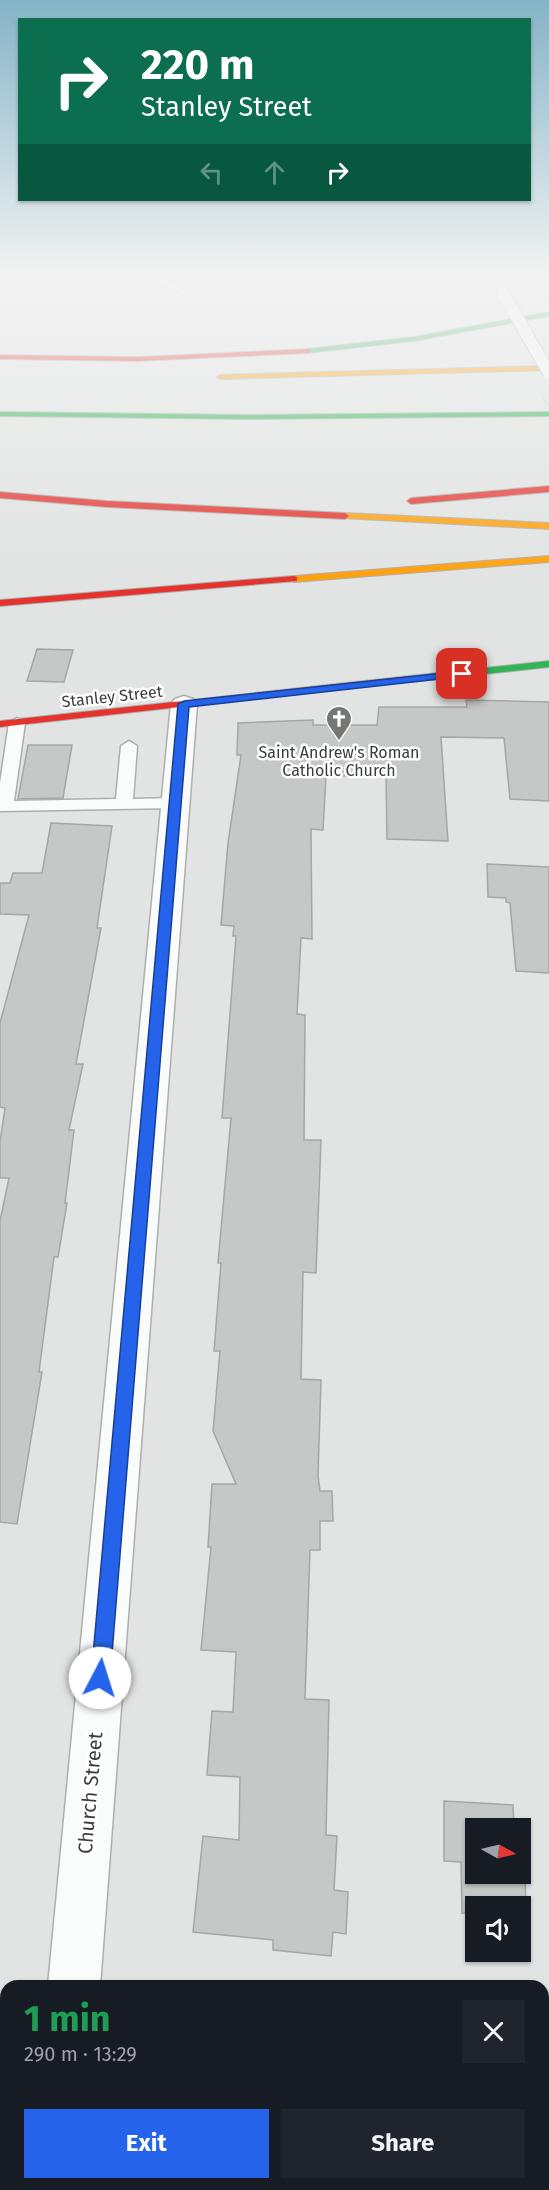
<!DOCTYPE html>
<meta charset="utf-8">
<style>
:root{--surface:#171b24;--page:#20242c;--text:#f1f3f6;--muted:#9ea1a6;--accent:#2563eb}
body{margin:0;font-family:"Fira Sans",sans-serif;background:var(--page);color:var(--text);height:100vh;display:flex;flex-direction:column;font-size:22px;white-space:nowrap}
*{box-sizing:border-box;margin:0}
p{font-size:20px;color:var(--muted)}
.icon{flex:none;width:33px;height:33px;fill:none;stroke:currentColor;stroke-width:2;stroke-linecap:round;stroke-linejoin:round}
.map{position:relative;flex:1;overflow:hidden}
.sheet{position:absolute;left:0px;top:1980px;width:549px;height:210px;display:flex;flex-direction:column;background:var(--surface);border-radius:18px 18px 0 0;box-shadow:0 2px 4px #0004}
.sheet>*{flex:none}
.top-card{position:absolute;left:18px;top:18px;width:513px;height:183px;border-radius:0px;box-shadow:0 2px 4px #0004;background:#0b6e4f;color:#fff;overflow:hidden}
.needle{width:39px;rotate:98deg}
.tools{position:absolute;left:465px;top:1818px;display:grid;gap:12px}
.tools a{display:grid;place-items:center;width:66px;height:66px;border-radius:0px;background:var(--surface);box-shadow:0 2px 4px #0004;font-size:30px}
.pin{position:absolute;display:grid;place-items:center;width:51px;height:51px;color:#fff;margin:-26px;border-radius:12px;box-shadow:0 3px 9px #0006}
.me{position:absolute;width:66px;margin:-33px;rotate:5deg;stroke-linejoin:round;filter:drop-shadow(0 0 4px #0008)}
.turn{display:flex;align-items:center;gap:21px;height:126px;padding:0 24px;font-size:27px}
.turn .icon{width:78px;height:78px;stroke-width:2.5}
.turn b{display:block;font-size:42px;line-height:51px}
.lanes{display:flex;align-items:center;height:57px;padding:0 24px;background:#0003;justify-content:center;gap:30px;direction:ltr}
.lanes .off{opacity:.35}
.round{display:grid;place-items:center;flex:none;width:63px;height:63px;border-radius:0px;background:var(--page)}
.headline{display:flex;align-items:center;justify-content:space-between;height:102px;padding:0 24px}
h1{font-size:36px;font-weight:700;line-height:45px;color:#1e9e55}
.action{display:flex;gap:12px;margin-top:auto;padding:12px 24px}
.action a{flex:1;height:69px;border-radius:0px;background:var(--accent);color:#fff;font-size:24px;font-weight:700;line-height:69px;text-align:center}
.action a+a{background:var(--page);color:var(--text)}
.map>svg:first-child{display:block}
</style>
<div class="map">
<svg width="549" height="2190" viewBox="0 0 549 2190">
<rect width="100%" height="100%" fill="#e1e4e2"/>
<g fill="#c6c7c7" stroke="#a5a6a6" stroke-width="1.5">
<polygon points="37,649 73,650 64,682 27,681"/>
<polygon points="466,700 549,702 549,801 510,799 504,738 441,737 448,841 387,839 386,776 326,776 323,830 311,829 312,939 301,938 297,1014 305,1015 304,1140 321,1140 316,1273 303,1272 301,1379 321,1380 318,1476 320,1491 332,1491 333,1521 320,1521 320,1550 310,1550 305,1699 329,1700 326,1835 337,1836 334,1890 348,1892 346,1934 333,1932 331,1956 273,1950 273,1940 193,1932 203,1836 239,1840 240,1777 207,1775 212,1711 233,1712 236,1652 201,1650 211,1547 208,1547 212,1484 236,1484 213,1431 220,1351 214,1351 221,1263 218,1263 231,1118 222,1118 236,936 233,936 234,926 221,925 228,843 241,755 237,755 238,723 313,720 313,725 377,725 379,707 467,707"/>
<polygon points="28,745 72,745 63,798 18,799"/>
<polygon points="51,823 112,826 97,928 101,928 76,1064 83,1064 69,1130 74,1130 65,1203 67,1203 58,1257 54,1257 39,1372 42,1372 17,1524 0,1522 0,1221 9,1178 0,1178 0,1142 5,1108 0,1107 0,1023 29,915 0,914 0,883 10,883 13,873 42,873"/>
<polygon points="487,864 549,867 549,973 516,971 510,903 506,902 506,898 488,897"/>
<polygon points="444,1801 513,1805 514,1828 476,1828 476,1874 520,1874 520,1867 525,1867 526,1917 520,1916 520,1906 476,1906 476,1914 462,1913 461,1862 444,1861"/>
</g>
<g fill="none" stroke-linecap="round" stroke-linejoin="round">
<defs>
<g id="lane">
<polygon points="147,276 160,276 182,289 173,291"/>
<polygon points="491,276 501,276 508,293 507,295 499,295"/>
<polygon points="17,718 25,723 14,801 116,799 121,746 129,741 137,746 133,799 175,798 184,803 175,808 0,811 0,783 9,723"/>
</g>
<g id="street">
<polygon points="184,696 193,699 197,704 100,1986 48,1986 171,704 175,699"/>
<polygon points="0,2027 6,2028 6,2080 0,2079"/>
<rect x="543" y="2055" width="6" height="54"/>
<rect x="28" y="2184" width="56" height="6"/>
</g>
<g id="fast">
<polygon points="549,312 549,316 414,341 307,353 303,351 307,349 414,337"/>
<polygon points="0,412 244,415 549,412 549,416 244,419 0,416"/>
<polygon points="549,661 549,667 410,682 405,679 410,676"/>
</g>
<g id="slow">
<polygon points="549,366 549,370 221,379 217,377 221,375"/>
<polygon points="345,513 549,523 549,529 342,518 341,516"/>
<polygon points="549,556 549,562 294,582 289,579 294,576"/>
</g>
<g id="jam">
<polygon points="307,349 310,349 310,353 138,361 0,359 0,355 138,357"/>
<polygon points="549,486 549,492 411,504 407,501 411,498"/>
<polygon points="0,492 107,501 345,513 349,516 345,519 107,507 0,498"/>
<polygon points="294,576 297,577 297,581 0,606 0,600"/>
<polygon points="410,676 414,677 414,681 0,727 0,721"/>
</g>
</defs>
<use href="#lane" stroke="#adafad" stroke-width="3"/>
<use href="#street" stroke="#adafad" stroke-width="3"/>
<use href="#fast" stroke="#adafad" stroke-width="2"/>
<use href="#slow" stroke="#adafad" stroke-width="2"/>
<use href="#jam" stroke="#adafad" stroke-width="2"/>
<use href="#lane" fill="#fafbfb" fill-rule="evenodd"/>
<use href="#street" fill="#fafbfb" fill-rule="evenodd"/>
<use href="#fast" fill="#30b455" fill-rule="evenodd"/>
<use href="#slow" fill="#ff9f0a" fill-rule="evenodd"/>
<use href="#jam" fill="#e5322d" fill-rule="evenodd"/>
<defs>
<polyline id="lane-bridge" points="503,293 549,373"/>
</defs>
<use href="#lane-bridge" stroke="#adafad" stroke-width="14" stroke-linecap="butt"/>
<polyline stroke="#c3c4c3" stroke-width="2" stroke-dasharray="1.5 1.5" stroke-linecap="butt" points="543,398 549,406"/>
<use href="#lane-bridge" stroke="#fafbfb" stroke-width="12"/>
</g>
<linearGradient id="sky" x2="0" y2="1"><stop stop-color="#85b3c7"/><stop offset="0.47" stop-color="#f2f3f2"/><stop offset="1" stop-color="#f2f3f2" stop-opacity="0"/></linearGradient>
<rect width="549" height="583" fill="url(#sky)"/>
<polygon fill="#2563eb" stroke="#184099" stroke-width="1.5" points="462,671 468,674 466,676 189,707 110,1678 107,1685 100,1688 94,1685 91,1678 178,704 184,701"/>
<defs>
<symbol id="church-pin" viewBox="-11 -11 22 30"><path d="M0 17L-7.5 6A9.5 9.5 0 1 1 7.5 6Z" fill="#757775" stroke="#fff"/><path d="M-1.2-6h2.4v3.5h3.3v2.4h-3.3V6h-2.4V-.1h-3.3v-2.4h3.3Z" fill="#fff"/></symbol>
</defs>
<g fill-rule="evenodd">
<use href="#church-pin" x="324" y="704" width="30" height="40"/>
</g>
<g text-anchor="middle" stroke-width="5" stroke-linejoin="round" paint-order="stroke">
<g font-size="16" fill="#3b3d3b" stroke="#fff">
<text transform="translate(112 696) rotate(-6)" y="6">Stanley Street</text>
</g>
<g font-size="16" fill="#3b3d3b" stroke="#fff">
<text x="339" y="758">Saint Andrew's Roman<tspan x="339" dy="18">Catholic Church</tspan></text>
</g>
<g font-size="20" fill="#3b3d3b" stroke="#fff">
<text transform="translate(90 1793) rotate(-85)" y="7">Church Street</text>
</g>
</g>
</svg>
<div class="tools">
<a><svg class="needle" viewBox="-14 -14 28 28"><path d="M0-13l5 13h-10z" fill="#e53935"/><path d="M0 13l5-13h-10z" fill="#9ea1a6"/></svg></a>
<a><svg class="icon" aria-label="sound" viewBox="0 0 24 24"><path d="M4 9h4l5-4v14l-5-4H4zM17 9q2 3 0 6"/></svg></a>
</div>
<div class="pin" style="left:462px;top:674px;background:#d93025"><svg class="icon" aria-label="arrive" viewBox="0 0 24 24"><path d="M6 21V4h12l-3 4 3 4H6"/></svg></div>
<svg class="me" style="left:100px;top:1678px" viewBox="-20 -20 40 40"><circle r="19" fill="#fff"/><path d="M0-13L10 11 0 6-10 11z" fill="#2563eb"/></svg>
<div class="top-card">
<div class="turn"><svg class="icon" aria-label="right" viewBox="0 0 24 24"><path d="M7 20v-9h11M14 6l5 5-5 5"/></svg><div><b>220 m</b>Stanley Street</div></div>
<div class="lanes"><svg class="icon off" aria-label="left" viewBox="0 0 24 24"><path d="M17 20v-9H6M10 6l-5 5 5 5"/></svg><svg class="icon off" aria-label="ahead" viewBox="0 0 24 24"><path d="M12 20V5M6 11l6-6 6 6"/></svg><svg class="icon" aria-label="right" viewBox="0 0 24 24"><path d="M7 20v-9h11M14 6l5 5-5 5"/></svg></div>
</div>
<section class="sheet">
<div class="headline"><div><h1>1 min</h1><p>290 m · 13:29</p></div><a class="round"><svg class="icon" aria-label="close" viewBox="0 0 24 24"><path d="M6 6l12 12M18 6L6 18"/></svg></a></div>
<div class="action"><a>Exit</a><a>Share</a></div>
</section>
</div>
